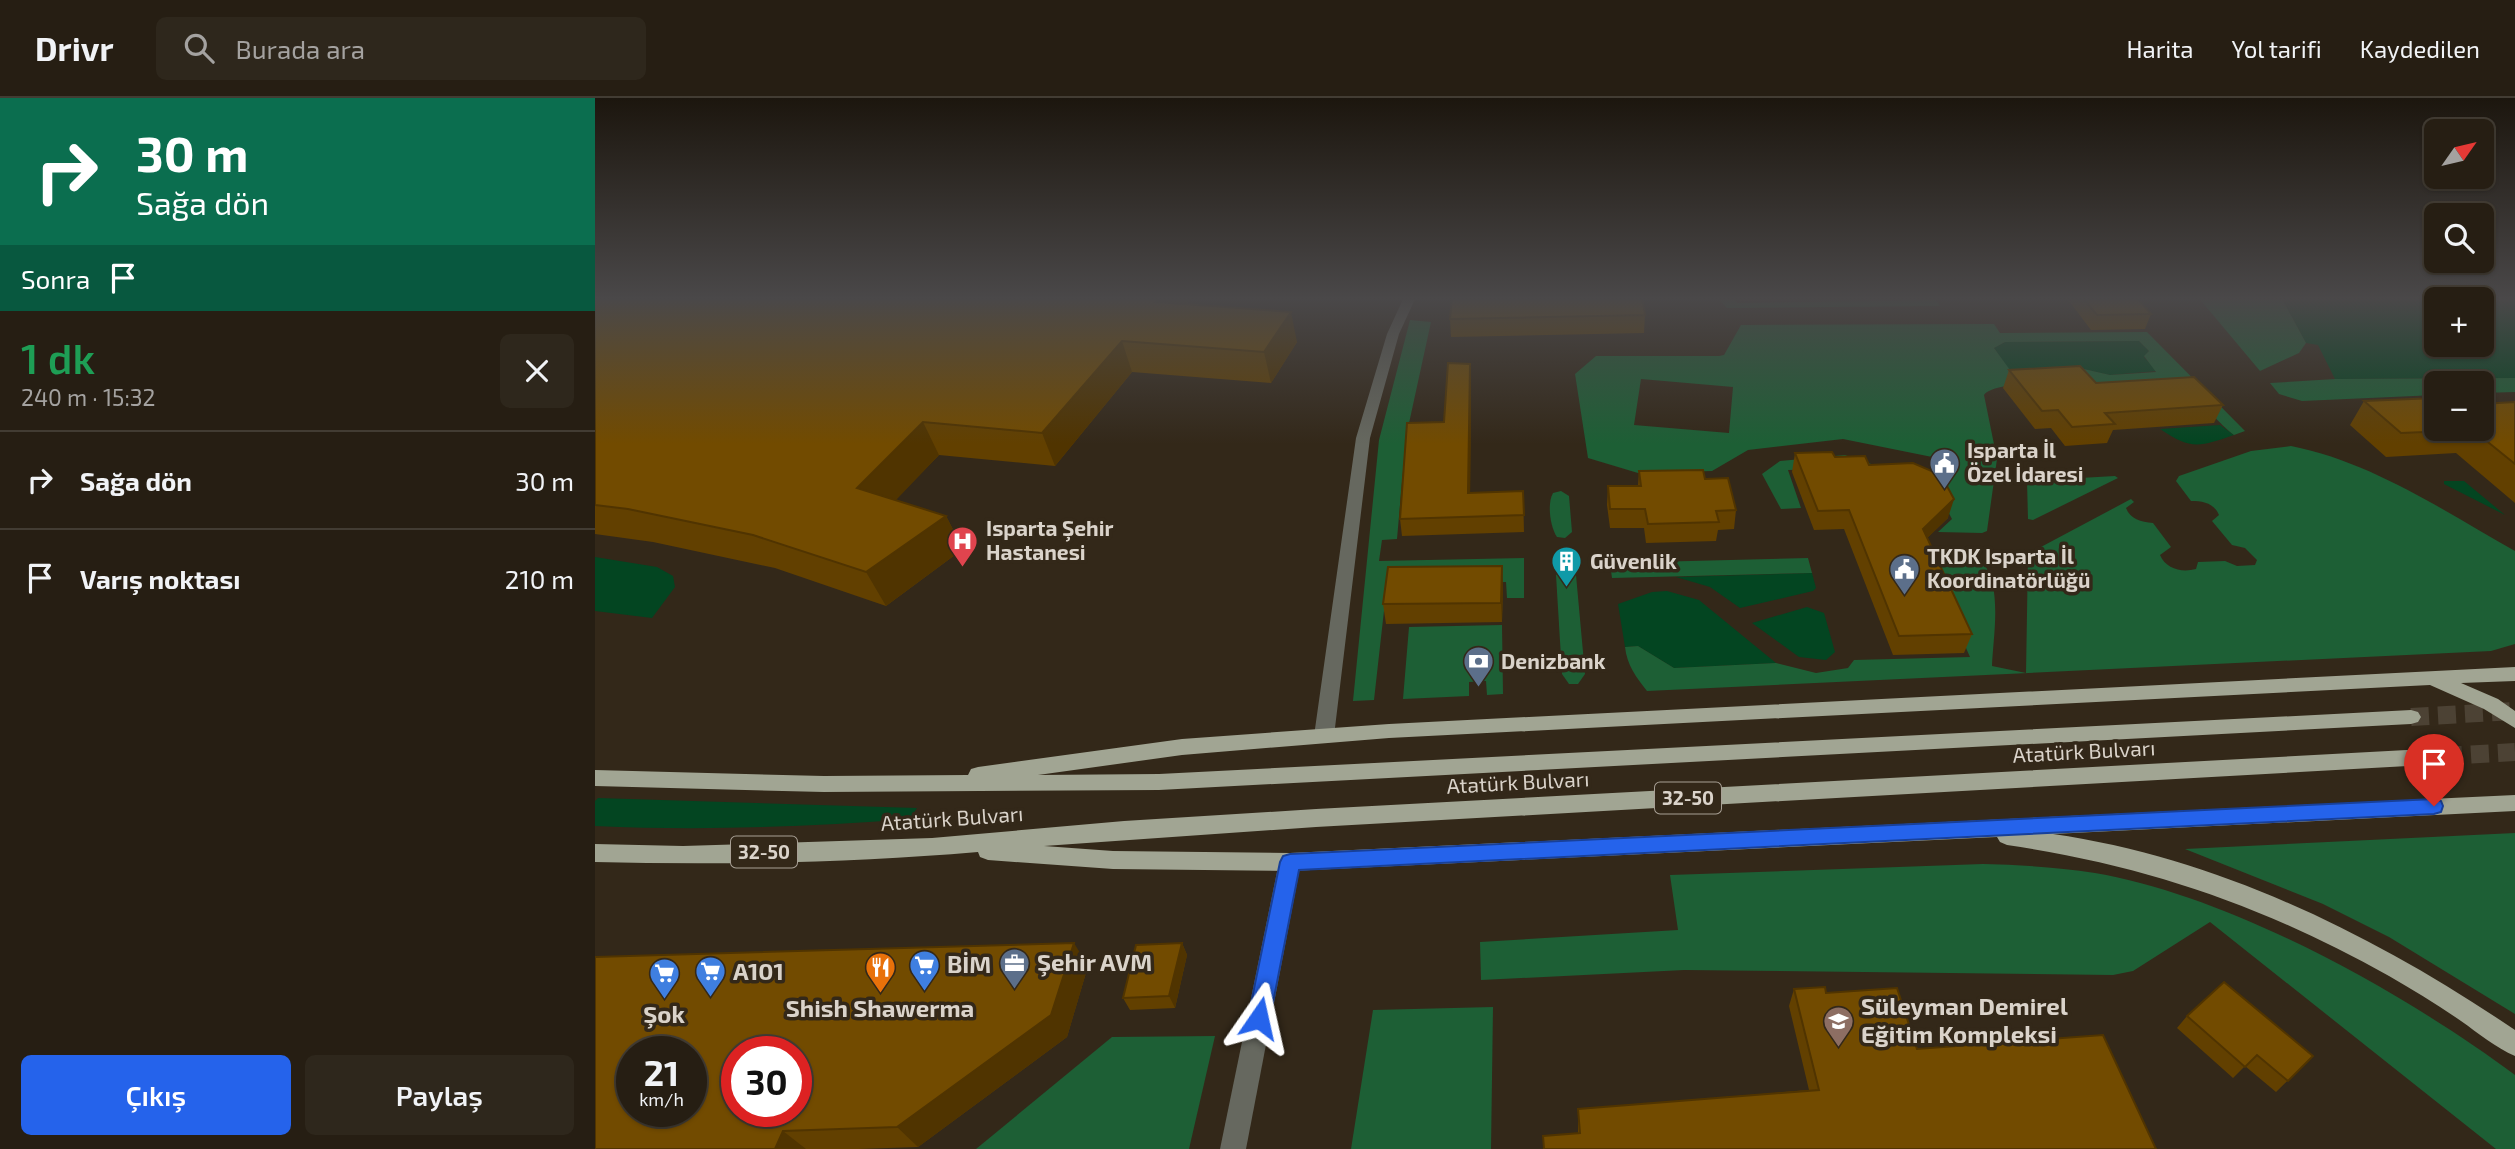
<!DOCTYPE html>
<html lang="tr">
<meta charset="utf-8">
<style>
:root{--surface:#261e13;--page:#2e271c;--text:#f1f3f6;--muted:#a4a2a0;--line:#423c33;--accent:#2563eb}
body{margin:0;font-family:"Exo 2",sans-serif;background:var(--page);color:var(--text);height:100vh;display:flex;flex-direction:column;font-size:26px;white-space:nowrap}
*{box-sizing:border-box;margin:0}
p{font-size:23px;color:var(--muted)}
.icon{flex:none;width:38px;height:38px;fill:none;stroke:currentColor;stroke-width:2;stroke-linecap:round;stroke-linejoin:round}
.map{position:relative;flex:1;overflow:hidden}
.details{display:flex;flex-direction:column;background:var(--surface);width:595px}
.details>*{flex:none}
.top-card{background:#0b6e4f;color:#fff;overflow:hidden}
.needle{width:46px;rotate:56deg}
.controls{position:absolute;left:1829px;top:21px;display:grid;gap:14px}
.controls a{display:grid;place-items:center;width:70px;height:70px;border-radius:10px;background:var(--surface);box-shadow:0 2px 5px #0004,0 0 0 2px var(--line);font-size:35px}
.speed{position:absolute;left:21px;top:938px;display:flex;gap:14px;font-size:35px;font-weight:700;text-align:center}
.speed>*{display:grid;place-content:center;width:91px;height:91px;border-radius:50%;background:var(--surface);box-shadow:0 2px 5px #0004,0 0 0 2px var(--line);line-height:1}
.speed small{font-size:18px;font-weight:400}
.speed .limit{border:10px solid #d22;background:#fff;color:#111}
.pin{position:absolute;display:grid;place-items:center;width:60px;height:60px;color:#fff;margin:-72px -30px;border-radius:50% 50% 50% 0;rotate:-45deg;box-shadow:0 0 7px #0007}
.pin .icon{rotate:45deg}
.me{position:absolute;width:77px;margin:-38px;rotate:11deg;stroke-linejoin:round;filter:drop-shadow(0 0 5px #0008)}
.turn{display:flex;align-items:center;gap:24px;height:147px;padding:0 21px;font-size:32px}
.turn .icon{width:91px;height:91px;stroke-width:2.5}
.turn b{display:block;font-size:49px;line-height:60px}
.then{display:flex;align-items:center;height:66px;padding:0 21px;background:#0003;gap:14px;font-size:26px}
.round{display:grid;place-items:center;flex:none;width:74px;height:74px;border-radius:10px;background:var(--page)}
.overview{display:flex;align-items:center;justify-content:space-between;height:119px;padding:0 21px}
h1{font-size:42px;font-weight:600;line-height:52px;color:#1e9e55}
.cta{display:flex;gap:14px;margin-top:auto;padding:14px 21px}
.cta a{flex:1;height:80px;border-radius:10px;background:var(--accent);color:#fff;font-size:28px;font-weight:600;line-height:80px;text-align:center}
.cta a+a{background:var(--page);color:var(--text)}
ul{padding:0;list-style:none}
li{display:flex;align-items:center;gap:21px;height:98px;padding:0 21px;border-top:2px solid var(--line)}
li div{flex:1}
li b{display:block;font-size:26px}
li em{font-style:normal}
header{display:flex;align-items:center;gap:42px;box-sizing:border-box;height:98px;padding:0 35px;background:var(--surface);border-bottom:2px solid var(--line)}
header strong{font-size:33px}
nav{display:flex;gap:38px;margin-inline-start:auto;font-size:24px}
.search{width:490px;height:63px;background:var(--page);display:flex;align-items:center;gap:18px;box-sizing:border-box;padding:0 24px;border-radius:10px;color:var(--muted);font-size:26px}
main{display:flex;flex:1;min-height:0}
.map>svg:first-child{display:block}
</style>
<header>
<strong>Drivr</strong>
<div class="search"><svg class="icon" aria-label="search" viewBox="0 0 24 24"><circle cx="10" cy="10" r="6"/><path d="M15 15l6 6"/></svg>Burada ara</div>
<nav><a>Harita</a><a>Yol tarifi</a><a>Kaydedilen</a></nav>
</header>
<main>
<section class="details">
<div class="top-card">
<div class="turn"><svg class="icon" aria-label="right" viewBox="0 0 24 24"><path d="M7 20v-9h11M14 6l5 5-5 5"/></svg><div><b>30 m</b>Sağa dön</div></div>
<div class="then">Sonra<svg class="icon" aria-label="arrive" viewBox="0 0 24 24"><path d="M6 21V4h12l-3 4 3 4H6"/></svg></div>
</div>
<div class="overview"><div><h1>1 dk</h1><p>240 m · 15:32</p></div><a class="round"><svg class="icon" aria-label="close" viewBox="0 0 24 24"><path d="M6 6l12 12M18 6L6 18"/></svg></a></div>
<ul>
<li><svg class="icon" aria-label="right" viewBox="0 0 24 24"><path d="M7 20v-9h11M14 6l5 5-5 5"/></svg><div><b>Sağa dön</b></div><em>30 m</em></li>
<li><svg class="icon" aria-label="arrive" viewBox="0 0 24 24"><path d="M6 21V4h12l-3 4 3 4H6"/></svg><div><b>Varış noktası</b></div><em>210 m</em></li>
</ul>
<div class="cta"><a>Çıkış</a><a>Paylaş</a></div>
</section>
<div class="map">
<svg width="1920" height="1051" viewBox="0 0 1920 1051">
<rect width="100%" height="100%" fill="#332819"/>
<g fill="#034521" fill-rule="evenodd">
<path d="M1686,199H1920V280L1740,281L1723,247L1711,245ZM1841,201H1886V247H1841Z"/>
<polygon points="1544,243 1554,253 1549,259 1562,273 1515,277 1480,269 1414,272 1399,250 1410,244"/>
<path d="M1625,327L1639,337C1604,349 1596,352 1565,331Z"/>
<polygon points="1849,383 1869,383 1910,417 1849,386"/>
<polygon points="0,459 62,469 78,478 80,489 57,520 0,513"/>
<polygon points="1217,475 1221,490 1218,493 1145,510 1115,489 1081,479"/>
<polygon points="1072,493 1104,502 1181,565 1079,570 1043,548 1030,549 1023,506 1057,494"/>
<polygon points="1212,509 1229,515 1240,554 1231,562 1204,559 1157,525"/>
<path d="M3,700L322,710L315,721C210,729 106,733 0,728V703Z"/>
</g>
<g fill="#1d5f35" fill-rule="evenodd">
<polygon points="1122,199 1139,199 1142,205 1341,202 1345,208 1132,210"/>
<polygon points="1603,199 1686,199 1711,245 1704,255 1665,273"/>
<polygon points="815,222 836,224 811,339 802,441 787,442 784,463 929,460 929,500 912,500 911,484 792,486 779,602 758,603 784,342"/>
<path d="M1399,226L1405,235L1552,234L1650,333L1639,337C1626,328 1603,299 1591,294C1564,285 1403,276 1389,297L1402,361L1392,433L1387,435L1343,434L1357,421L1343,395L1236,371L1193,372L1206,410L1186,411L1167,376L1185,363L1250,357L1285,369L1359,376L1362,368L1352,362L1248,341L1153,352L1117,373L1043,375L993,360L980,276L1001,258H1124L1129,257L1146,227ZM1544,243L1554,253L1549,258L1561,274L1515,277L1480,269L1415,272L1399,250L1410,244ZM1046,281L1138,289L1134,335L1039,327Z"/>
<polygon points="1920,280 1920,294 1887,295 1886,285 1841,285 1841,297 1707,303 1684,296 1675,285 1740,281"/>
<path d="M1696,348C1777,364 1849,413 1920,453V546L1896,553L1052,593C1041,579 1032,567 1030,549L1043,548L1079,570L1181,565L1221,575L1253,570L1259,562L1375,559L1333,464L1261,459L1373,454C1412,469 1398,535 1397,568L1431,575L1433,456L1536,401L1539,404L1531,410C1535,421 1546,424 1558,425L1576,449L1565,457C1571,471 1587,475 1601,471L1603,464L1630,463L1642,468L1660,467L1662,462L1650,450L1637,447L1617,423L1624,417C1619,405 1608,403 1596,403L1581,383L1584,378L1656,353Z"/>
<polygon points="1520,378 1523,380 1438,422 1433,421 1432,383"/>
<path d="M966,393L974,398L977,434L970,440L962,439C955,429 952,405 958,395Z"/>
<polygon points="1213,460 1217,475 1017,480 1015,465"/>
<polygon points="966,472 978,473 981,477 990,576 983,586 974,586 967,576 961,477"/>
<polygon points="907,527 908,596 892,597 891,583 874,584 874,598 808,601 814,529"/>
<polygon points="1920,735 1920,916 1794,839 1728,806 1590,751"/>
<path d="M1388,766C1425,767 1463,769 1500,775C1636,798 1810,895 1920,977V1051H1901L1615,824L1538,873L1518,877L1089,872L886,882L885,844L1083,832L1075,777Z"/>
<polygon points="898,909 896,1051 756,1051 778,912"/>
<polygon points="620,938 594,1051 381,1051 517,939"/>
</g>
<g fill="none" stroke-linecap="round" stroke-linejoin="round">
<g stroke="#4c4234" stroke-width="18" stroke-dasharray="18 9" stroke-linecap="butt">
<polyline points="1816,619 1920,613"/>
<polyline points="1849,658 1920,654"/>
</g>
<g fill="#66685f" fill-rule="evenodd">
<polygon points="809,199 821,199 804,236 775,340 739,638 736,643 729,645 722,643 719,638 761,340 792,236"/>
<polygon points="695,755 703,757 706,764 651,1051 625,1051 684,764 687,757"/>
</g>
<g fill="#a1a593" fill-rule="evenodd">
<polygon points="1920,569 1920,583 1866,585 1903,601 1920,613 1920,630 1889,611 1835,587 794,640 587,657 443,677 564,676 1816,612 1823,614 1826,619 1823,624 1816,626 564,692 229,694 0,688 0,672 229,678 373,677 376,671 383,669 587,641 794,626"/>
<path d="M1849,650L1856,653L1859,658L1856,663L1849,666L721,729L449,748L518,753L695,755L1920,697V713L1458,736C1625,760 1781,838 1920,932V958C1901,950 1883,935 1866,923C1843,907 1818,892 1794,878C1669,808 1553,768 1412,747L1405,744L1402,739L695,773L518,771L393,762L385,759L383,754C256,765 127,767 0,764V746L88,748L337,740L529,723L721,711Z"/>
</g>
</g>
<g fill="#624000">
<polygon points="0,199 598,199 592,206 702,244 676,285 537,274 460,368 344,357 300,402 351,418 368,451 291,508 180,470 58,444 0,436"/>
<polygon points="1144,199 1332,199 1332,200 1145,203"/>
<polygon points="1471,199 1541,199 1556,216 1550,231 1496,232"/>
<polygon points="1050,217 1049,235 856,239 855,221"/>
<polygon points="1414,272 1501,285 1628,307 1619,325 1518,332 1512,345 1470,348 1456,330 1440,331 1408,290"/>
<polygon points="876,282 875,395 928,393 929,434 807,438 805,421 849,324"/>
<polygon points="1769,303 1841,331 1920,304 1920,405 1861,355 1791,359 1755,327"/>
<polygon points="1200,355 1240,359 1274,367 1353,420 1332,440 1377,536 1369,555 1298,557 1249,431 1219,432 1197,374"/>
<polygon points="1044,373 1141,412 1139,431 1123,432 1121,443 1051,445 1049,430 1015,430 1012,407 1013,388 1043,388"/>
<polygon points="908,487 907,524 791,526 788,506"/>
<polygon points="587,845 592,857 580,910 535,912 528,900"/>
<polygon points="493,868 472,939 323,1049 264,1051 0,1051"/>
<polygon points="1199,891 1231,895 1322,951 1561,1051 983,1035 983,1011 1214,992 1194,908"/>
<polygon points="1592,918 1718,958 1681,994 1650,968 1638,980 1582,930"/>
</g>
<g fill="#503400">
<polygon points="565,199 598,199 569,234 561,204"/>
<polygon points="696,214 702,244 676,285 669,254"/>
<polygon points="527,243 537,274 460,368 447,335"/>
<polygon points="875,266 876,282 875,411 873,395"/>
<polygon points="328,324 344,357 281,423 262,390"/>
<polygon points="1359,401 1353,420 1322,450 1328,431"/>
<polygon points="351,418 368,451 291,508 271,474"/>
<polygon points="907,468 908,487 907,524 906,505"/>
<polygon points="479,845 493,868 472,939 323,1049 302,1029"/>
<polygon points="587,845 592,857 580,910 574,898"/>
<polygon points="188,1033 211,1051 180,1051"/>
</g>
<g fill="#724b00" stroke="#503400" stroke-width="2" fill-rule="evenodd">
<polygon points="0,199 565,199 561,204 696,214 669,254 527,243 447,335 328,324 262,390 351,418 271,474 158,437 33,411 0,407"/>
<polygon points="857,199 1047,199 1050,217 855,221"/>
<polygon points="1487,199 1541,199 1556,216 1502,217"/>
<polygon points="853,265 875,266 873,395 928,393 929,417 805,421 812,325 849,324"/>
<polygon points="1485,268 1501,285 1599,279 1628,307 1510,315 1520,326 1477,329 1463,312 1447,313 1414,272"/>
<polygon points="1841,300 1841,331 1886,331 1886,306 1920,304 1920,366 1878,332 1806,335 1769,303"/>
<polygon points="1237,354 1240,359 1270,358 1274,367 1318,365 1346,377 1359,401 1328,431 1377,536 1304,538 1254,412 1223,413 1200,355"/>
<polygon points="1108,372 1110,381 1133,380 1141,412 1121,413 1124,424 1053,426 1050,411 1015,411 1013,388 1046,388 1044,373"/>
<polygon points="907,468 906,505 788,506 793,469"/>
<path d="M479,845L456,917L302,1029L188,1033L180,1051H0V859ZM37,954H96V1013H37ZM142,954H201V1013H142Z"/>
<polygon points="587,845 574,898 528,900 541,847"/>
<polygon points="1629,884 1718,958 1693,983 1662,957 1650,969 1592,918"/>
<polygon points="1230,889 1231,895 1302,890 1322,951 1508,937 1561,1051 949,1051 948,1038 985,1035 983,1011 1224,992 1199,891"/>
</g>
<linearGradient id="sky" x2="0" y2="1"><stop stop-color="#1c160e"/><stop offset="0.58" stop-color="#4a4849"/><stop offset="1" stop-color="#4a4849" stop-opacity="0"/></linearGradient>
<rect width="1920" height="346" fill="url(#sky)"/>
<polygon fill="#2563eb" stroke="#184099" stroke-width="2" points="1839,701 1846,703 1848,708 1846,714 1839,716 704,772 675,920 672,928 664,931 656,928 653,920 685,764 688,758 695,756"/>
<defs>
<symbol id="civic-pin" viewBox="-11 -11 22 30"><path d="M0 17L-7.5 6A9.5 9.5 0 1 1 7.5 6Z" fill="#5c6f8a" stroke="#332819"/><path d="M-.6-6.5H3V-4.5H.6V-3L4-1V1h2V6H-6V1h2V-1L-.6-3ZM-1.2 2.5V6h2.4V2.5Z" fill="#fff"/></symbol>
<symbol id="hospital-pin" viewBox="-11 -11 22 30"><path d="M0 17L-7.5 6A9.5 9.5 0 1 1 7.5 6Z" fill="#e0444e" stroke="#332819"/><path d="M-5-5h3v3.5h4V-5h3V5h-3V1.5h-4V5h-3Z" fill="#fff"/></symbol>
<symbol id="building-pin" viewBox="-11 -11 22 30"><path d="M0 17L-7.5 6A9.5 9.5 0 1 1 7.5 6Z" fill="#0f9aa8" stroke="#332819"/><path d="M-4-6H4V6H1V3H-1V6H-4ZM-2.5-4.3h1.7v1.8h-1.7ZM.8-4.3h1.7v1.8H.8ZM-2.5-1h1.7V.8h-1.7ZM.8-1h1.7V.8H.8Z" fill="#fff"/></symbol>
<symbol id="bank-pin" viewBox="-11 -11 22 30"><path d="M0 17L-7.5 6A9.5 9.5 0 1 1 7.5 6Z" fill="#5c6f8a" stroke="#332819"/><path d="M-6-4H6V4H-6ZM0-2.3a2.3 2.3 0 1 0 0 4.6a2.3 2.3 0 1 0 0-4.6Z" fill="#fff"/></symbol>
<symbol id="office-pin" viewBox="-11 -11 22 30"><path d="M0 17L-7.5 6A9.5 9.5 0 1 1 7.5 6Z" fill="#5c6f8a" stroke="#332819"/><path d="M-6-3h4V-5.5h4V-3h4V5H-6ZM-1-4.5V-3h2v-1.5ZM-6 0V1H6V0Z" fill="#fff"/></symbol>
<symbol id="supermarket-pin" viewBox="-11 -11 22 30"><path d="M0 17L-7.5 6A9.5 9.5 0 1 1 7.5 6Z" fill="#3f7fe0" stroke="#332819"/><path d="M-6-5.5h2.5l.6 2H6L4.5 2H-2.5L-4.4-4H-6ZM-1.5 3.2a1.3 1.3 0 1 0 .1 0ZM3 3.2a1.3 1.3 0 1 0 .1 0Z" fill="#fff"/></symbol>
<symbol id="restaurant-pin" viewBox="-11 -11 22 30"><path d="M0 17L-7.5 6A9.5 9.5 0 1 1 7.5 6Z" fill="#e8710a" stroke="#332819"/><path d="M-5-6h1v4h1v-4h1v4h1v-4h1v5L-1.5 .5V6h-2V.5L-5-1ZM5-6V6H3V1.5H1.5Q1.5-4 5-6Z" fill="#fff"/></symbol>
<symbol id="school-pin" viewBox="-11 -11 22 30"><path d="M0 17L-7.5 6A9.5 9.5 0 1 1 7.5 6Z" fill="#8d6e63" stroke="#332819"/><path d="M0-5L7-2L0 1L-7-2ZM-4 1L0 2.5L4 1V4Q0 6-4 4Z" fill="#fff"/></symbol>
</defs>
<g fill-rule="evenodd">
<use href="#civic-pin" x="1332" y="348" width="35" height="47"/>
<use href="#hospital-pin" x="350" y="426" width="35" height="47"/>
<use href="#building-pin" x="954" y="446" width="35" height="47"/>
<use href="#civic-pin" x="1292" y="454" width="35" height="47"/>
<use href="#bank-pin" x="866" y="546" width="35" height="47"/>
<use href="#office-pin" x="402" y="848" width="35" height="47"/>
<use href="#supermarket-pin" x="312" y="850" width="35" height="47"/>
<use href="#restaurant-pin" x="268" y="852" width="35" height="47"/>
<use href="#supermarket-pin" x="98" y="856" width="35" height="47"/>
<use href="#supermarket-pin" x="52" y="858" width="35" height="47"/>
<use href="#school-pin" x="1226" y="906" width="35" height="47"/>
</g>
<g text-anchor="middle" stroke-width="7" stroke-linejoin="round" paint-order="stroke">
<g fill="#332819" stroke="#a8a095" stroke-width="2">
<rect x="1060" y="684.5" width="66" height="31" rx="5"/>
<rect x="136" y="738.5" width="66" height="31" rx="5"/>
</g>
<g font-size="19" font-weight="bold" fill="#dad3ca">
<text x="1093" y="707">32-50</text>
<text x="169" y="761">32-50</text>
</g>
<g font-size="21" font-weight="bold" fill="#dad3ca" stroke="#332819" text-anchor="start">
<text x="1372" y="360">Isparta İl<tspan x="1372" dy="24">Özel İdaresi</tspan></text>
<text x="391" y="438">Isparta Şehir<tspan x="391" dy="24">Hastanesi</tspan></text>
<text x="1332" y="466">TKDK Isparta İl<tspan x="1332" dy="24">Koordinatörlüğü</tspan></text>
<text x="995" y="471">Güvenlik</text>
<text x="906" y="571">Denizbank</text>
</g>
<g font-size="21" fill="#dad3ca" stroke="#332819">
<text transform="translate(1489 654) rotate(-3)" y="7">Atatürk Bulvarı</text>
<text transform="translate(923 685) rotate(-3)" y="7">Atatürk Bulvarı</text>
<text transform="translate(357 721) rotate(-4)" y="7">Atatürk Bulvarı</text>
</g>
<g font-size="24" font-weight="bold" fill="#dad3ca" stroke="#332819" text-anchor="start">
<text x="442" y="873">Şehir AVM</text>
<text x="352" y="875">BİM</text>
<text x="138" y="882">A101</text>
<text x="1266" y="917">Süleyman Demirel<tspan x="1266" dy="28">Eğitim Kompleksi</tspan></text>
<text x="285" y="919" text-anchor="middle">Shish Shawerma</text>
<text x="69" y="925" text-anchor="middle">Şok</text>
</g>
</g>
</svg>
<div class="controls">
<a><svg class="needle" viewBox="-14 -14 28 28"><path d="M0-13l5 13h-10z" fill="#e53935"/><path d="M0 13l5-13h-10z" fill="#a4a2a0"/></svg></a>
<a><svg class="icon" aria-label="search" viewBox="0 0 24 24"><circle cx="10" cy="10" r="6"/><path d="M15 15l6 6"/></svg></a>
<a>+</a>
<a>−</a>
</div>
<div class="speed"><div>21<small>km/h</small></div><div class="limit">30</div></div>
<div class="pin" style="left:1839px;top:708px;background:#d93025"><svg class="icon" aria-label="arrive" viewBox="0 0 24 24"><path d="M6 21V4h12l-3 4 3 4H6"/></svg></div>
<svg class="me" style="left:664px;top:920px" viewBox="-20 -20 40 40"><path d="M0-17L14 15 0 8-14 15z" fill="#2563eb" stroke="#fff" stroke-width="4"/></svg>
</div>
</main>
